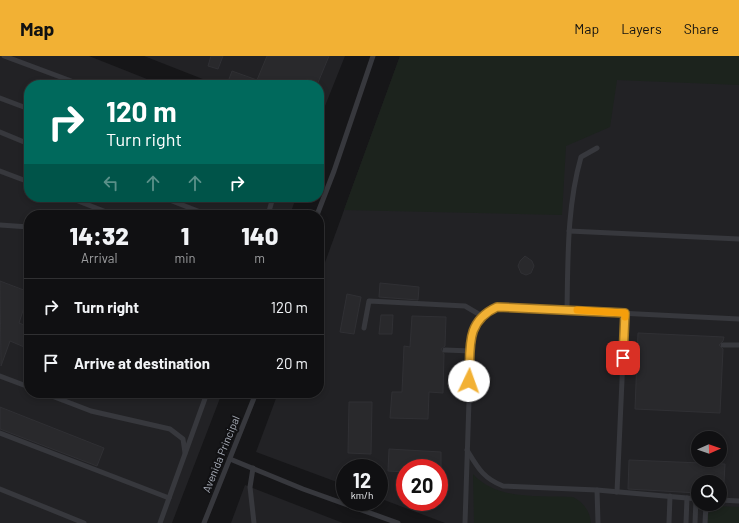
<!DOCTYPE html>
<style>
:root{--surface:#101012;--page:#1e1e20;--text:#f1f3f6;--muted:#9c9d9f;--line:#303032;--accent:#f2b134}
body{margin:0;font-family:Barlow,sans-serif;background:var(--page);color:var(--text);height:100vh;display:flex;flex-direction:column;font-size:15px;white-space:nowrap}
*{box-sizing:border-box;margin:0}
p{font-size:13px;color:var(--muted)}
.icon{flex:none;width:22px;height:22px;fill:none;stroke:currentColor;stroke-width:2;stroke-linecap:round;stroke-linejoin:round}
.map{position:relative;flex:1;overflow:hidden}
.side{position:absolute;left:24px;top:154px;width:300px;height:188px;display:flex;flex-direction:column;background:var(--surface);border-radius:16px;box-shadow:0 2px 6px #0003,0 0 0 1px var(--line)}
.side>*{flex:none}
.hud{position:absolute;left:24px;top:24px;width:300px;height:122px;border-radius:16px;box-shadow:0 2px 6px #0003,0 0 0 1px var(--line);background:#00695c;color:#fff;overflow:hidden}
.needle{width:26px;rotate:88deg}
.buttons{position:absolute;left:691px;top:375px;display:grid;gap:8px}
.buttons a{display:grid;place-items:center;width:36px;height:36px;border-radius:50%;background:var(--surface);box-shadow:0 2px 6px #0003,0 0 0 1px var(--line);font-size:20px}
.speed{position:absolute;left:336px;top:403px;display:flex;gap:8px;font-size:20px;font-weight:700;text-align:center}
.speed>*{display:grid;place-content:center;width:52px;height:52px;border-radius:50%;background:var(--surface);box-shadow:0 2px 6px #0003,0 0 0 1px var(--line);line-height:1}
.speed small{font-size:10px;font-weight:400}
.speed .limit{border:6px solid #d22;background:#fff;color:#111}
.pin{position:absolute;display:grid;place-items:center;width:34px;height:34px;color:#fff;margin:-17px;border-radius:8px;box-shadow:0 2px 6px #0006}
.me{position:absolute;width:44px;margin:-22px;rotate:3deg;stroke-linejoin:round;filter:drop-shadow(0 0 3px #0008)}
.turn{display:flex;align-items:center;gap:14px;height:84px;padding:0 16px;font-size:18px}
.turn .icon{width:52px;height:52px;stroke-width:2.5}
.turn b{display:block;font-size:28px;line-height:34px}
.lanes{display:flex;align-items:center;height:38px;padding:0 16px;background:#0003;justify-content:center;gap:20px;direction:ltr}
.lanes .off{opacity:.35}
.eta{display:flex;justify-content:space-evenly;align-items:center;height:68px;text-align:center}
.eta b{font-size:24px;font-weight:800;line-height:28px}
ul{padding:0;list-style:none}
li{display:flex;align-items:center;gap:12px;height:56px;padding:0 16px;border-top:1px solid var(--line)}
li div{flex:1}
li b{display:block;font-size:15px}
li em{font-style:normal}
header{display:flex;align-items:center;gap:24px;box-sizing:border-box;height:56px;padding:0 20px;background:var(--accent);color:#111}
header strong{font-size:19px}
nav{display:flex;gap:22px;margin-inline-start:auto;font-size:14px}
.map>svg:first-child{display:block}
</style>
<header>
<strong>Map</strong>
<nav><a>Map</a><a>Layers</a><a>Share</a></nav>
</header>
<div class="map">
<svg width="739" height="467" viewBox="0 0 739 467">
<rect width="100%" height="100%" fill="#161618"/>
<g fill="#222225" fill-rule="evenodd">
<polygon points="0,0 89,0 162,29 29,29 29,141 296,141 290,159 29,159 29,337 222,337 172,467 0,467"/>
<polygon points="144,0 345,0 319,65 319,29 218,29"/>
<path d="M400,0H739V467H445L379,442V412H345V429L256,396L278,337H319V223ZM698,382H720V404H698ZM405,412H439V446H405ZM698,426H720V448H698Z"/>
<polygon points="245,429 343,467 231,467"/>
</g>
<g fill="#1c231d">
<polygon points="400,0 739,0 739,29 617,24 610,71 566,90 562,159 344,154"/>
<path d="M473,418C497,445 539,439 573,441C583,446 590,455 591,467H474Z"/>
<polygon points="717,450 739,451 739,467 708,467 708,458"/>
</g>
<g fill="#29292c" stroke="#303034">
<polygon points="211,0 223,0 218,13 208,10"/>
<polygon points="267,0 329,0 317,29 243,29 229,23 232,15 257,24"/>
<polygon points="525,200 532,205 534,210 531,217 526,219 521,217 518,210 520,205"/>
<polygon points="0,225 29,236 19,267 29,271 29,293 10,285 1,310"/>
<polygon points="380,227 419,231 418,244 379,241"/>
<polygon points="347,238 361,241 354,278 340,276"/>
<polygon points="381,259 393,259 392,278 379,278"/>
<polygon points="412,260 446,261 445,290 441,293 444,298 443,337 429,336 428,363 390,362 392,336 402,336 404,290 410,291"/>
<polygon points="638,277 724,281 723,285 719,289 723,293 720,357 635,353"/>
<polygon points="349,346 372,346 371,398 348,397"/>
<polygon points="0,351 104,392 97,410 0,373"/>
<polygon points="389,393 441,396 441,412 405,412 405,416 388,415"/>
<polygon points="629,404 725,408 724,426 698,426 698,437 628,433"/>
</g>
<g fill="none" stroke-linecap="round" stroke-linejoin="round">
<g stroke="#37383d" stroke-width="5">
<polyline points="4,0 82,29"/>
<polyline points="0,42 29,53"/>
<polyline points="0,76 29,88"/>
<polyline points="0,115 29,126"/>
<polyline points="68,141 114,159"/>
<polyline points="162,141 208,159"/>
<polyline points="262,141 272,145"/>
<polyline points="268,159 273,141"/>
<polyline points="317,159 334,115 373,0"/>
<polyline points="0,169 29,171"/>
<polyline points="569,175 739,183"/>
<path d="M567,253C568,202 567,150 581,101L597,92"/>
<polyline points="364,272 369,245 465,250 482,260"/>
<polyline points="723,289 739,289"/>
<polyline points="445,294 471,295"/>
<polyline points="0,320 29,331"/>
<polyline points="44,337 91,355 170,373 183,383 185,397"/>
<polyline points="0,377 169,442"/>
<path d="M467,394C478,412 483,422 503,430L597,434L698,443"/>
<polyline points="230,403 303,433 398,467"/>
<polyline points="253,412 250,431 254,467"/>
<polyline points="0,433 84,467"/>
<polyline points="597,434 598,467"/>
<polyline points="617,436 625,257"/>
<polyline points="720,444 739,445"/>
<polyline points="160,467 207,337"/>
<polyline points="204,467 256,337"/>
<path d="M465,467L471,283C474,266 482,258 497,251L739,263"/>
<polyline points="669,467 670,440"/>
<polyline points="686,467 687,442"/>
<polyline points="695,467 696,443"/>
<polyline points="705,467 706,448"/>
</g>
</g>
<g fill="none" stroke-linecap="round" stroke-linejoin="round">
<defs>
<path id="route" d="M469,325C471,293 464,266 497,251L625,257L623,302"/>
</defs>
<use href="#route" stroke="#9d7322" stroke-width="10"/>
<use href="#route" stroke="#f2b134" stroke-width="7"/>
<polyline stroke="#f59e0b" stroke-width="7" points="577,254 625,257 625,261"/>
</g>
<g text-anchor="middle" stroke-width="4" stroke-linejoin="round" paint-order="stroke">
<g font-size="11" fill="#a8adb8" stroke="#111113">
<text transform="translate(221 398) rotate(-68)" y="4">Avenida Principal</text>
</g>
</g>
</svg>
<div class="buttons">
<a><svg class="needle" viewBox="-14 -14 28 28"><path d="M0-13l5 13h-10z" fill="#e53935"/><path d="M0 13l5-13h-10z" fill="#9c9d9f"/></svg></a>
<a><svg class="icon" aria-label="search" viewBox="0 0 24 24"><circle cx="10" cy="10" r="6"/><path d="M15 15l6 6"/></svg></a>
</div>
<div class="speed"><div>12<small>km/h</small></div><div class="limit">20</div></div>
<div class="pin" style="left:623px;top:302px;background:#d93025"><svg class="icon" aria-label="arrive" viewBox="0 0 24 24"><path d="M6 21V4h12l-3 4 3 4H6"/></svg></div>
<svg class="me" style="left:469px;top:325px" viewBox="-20 -20 40 40"><circle r="19" fill="#fff"/><path d="M0-13L10 11 0 6-10 11z" fill="#f2b134"/></svg>
<div class="hud">
<div class="turn"><svg class="icon" aria-label="right" viewBox="0 0 24 24"><path d="M7 20v-9h11M14 6l5 5-5 5"/></svg><div><b>120 m</b>Turn right</div></div>
<div class="lanes"><svg class="icon off" aria-label="left" viewBox="0 0 24 24"><path d="M17 20v-9H6M10 6l-5 5 5 5"/></svg><svg class="icon off" aria-label="ahead" viewBox="0 0 24 24"><path d="M12 20V5M6 11l6-6 6 6"/></svg><svg class="icon off" aria-label="ahead" viewBox="0 0 24 24"><path d="M12 20V5M6 11l6-6 6 6"/></svg><svg class="icon" aria-label="right" viewBox="0 0 24 24"><path d="M7 20v-9h11M14 6l5 5-5 5"/></svg></div>
</div>
<section class="side">
<div class="eta">
<div><b>14:32</b><p>Arrival</p></div>
<div><b>1</b><p>min</p></div>
<div><b>140</b><p>m</p></div>
</div>
<ul>
<li><svg class="icon" aria-label="right" viewBox="0 0 24 24"><path d="M7 20v-9h11M14 6l5 5-5 5"/></svg><div><b>Turn right</b></div><em>120 m</em></li>
<li><svg class="icon" aria-label="arrive" viewBox="0 0 24 24"><path d="M6 21V4h12l-3 4 3 4H6"/></svg><div><b>Arrive at destination</b></div><em>20 m</em></li>
</ul>
</section>
</div>
